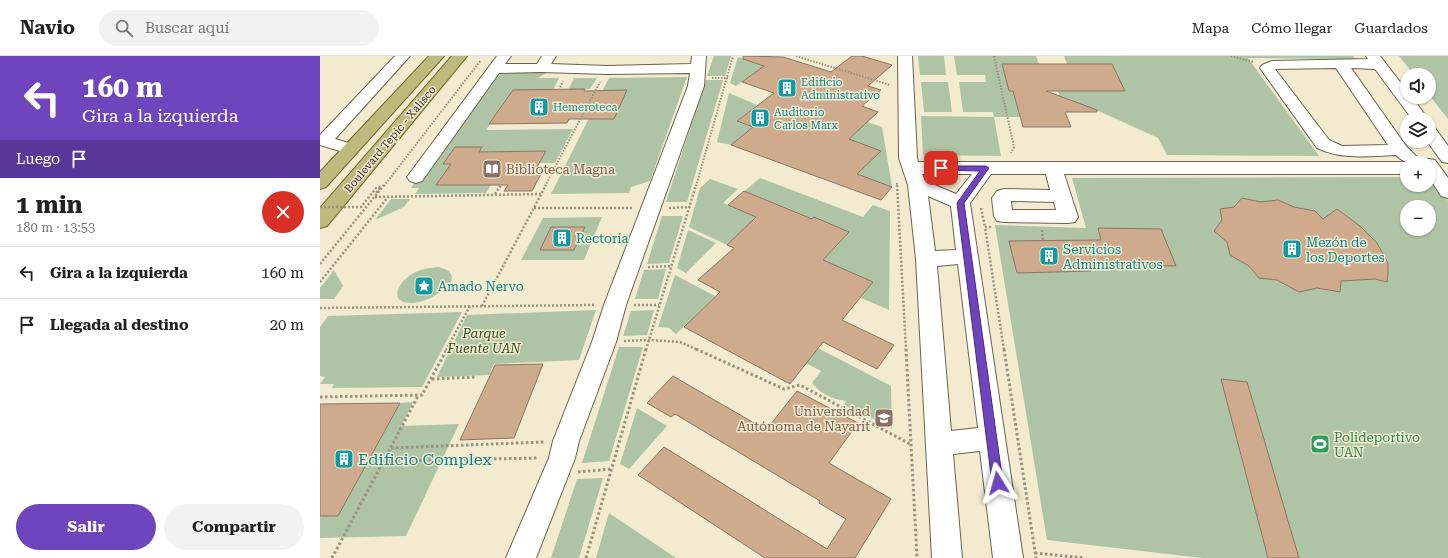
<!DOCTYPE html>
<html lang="es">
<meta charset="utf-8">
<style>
:root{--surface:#fff;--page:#f2f2f2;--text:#222;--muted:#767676;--line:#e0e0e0;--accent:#6f45be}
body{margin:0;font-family:"Roboto Serif",serif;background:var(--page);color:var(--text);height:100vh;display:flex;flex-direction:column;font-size:15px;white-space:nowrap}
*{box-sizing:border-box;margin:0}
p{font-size:13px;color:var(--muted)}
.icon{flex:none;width:22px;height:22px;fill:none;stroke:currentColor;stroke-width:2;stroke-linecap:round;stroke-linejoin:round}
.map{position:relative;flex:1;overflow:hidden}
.drawer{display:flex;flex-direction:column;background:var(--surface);width:320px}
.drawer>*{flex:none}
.guide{background:#6f45be;color:#fff;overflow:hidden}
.buttons{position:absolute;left:1080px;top:12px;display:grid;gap:8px}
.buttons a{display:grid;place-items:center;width:36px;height:36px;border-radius:50%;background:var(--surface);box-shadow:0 1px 3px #0004;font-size:20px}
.pin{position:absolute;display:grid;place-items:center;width:34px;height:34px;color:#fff;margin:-17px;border-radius:8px;box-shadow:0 2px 6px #0006}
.me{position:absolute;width:44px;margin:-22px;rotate:352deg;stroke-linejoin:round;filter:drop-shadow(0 0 3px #0008)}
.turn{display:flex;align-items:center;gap:14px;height:84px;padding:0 16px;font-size:18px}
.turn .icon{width:52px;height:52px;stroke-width:2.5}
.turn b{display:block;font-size:28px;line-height:34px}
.then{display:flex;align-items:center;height:38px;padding:0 16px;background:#0003;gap:8px;font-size:15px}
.round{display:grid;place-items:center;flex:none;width:42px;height:42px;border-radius:21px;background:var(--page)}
.summary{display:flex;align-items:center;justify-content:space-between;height:68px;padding:0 16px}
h1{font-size:24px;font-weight:700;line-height:30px}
.cta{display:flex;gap:8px;margin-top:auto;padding:8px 16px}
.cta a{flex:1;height:46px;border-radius:24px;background:var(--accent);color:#fff;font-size:16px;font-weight:700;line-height:46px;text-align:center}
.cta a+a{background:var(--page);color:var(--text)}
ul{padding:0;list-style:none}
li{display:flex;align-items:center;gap:12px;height:52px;padding:0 16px;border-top:1px solid var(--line)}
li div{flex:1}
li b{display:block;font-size:15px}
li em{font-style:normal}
header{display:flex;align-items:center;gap:24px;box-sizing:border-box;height:56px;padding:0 20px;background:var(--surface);border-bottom:1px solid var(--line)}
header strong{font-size:19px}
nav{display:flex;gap:22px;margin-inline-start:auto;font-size:14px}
.search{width:280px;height:36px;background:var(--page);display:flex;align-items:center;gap:10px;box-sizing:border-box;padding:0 14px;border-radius:22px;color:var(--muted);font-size:15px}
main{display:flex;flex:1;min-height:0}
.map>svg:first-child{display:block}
</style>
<header>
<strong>Navio</strong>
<div class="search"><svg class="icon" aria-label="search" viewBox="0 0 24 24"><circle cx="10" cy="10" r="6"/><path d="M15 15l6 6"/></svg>Buscar aquí</div>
<nav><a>Mapa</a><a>Cómo llegar</a><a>Guardados</a></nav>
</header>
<main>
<section class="drawer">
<div class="guide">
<div class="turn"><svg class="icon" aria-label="left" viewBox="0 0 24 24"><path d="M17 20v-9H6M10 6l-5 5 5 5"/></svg><div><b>160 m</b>Gira a la izquierda</div></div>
<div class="then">Luego<svg class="icon" aria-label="arrive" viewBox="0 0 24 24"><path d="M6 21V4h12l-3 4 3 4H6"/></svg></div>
</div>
<div class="summary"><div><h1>1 min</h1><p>180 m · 13:53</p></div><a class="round" style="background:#d93025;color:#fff"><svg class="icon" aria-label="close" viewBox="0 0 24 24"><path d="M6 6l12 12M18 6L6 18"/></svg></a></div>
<ul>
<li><svg class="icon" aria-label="left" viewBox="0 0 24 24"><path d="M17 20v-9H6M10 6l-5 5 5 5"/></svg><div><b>Gira a la izquierda</b></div><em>160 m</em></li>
<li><svg class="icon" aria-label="arrive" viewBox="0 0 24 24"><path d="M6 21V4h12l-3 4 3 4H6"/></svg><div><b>Llegada al destino</b></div><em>20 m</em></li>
</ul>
<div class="cta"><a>Salir</a><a>Compartir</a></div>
</section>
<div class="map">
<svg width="1128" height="502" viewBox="0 0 1128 502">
<rect width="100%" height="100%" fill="#f2ebd0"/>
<g fill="#aec4a4" fill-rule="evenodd">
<polygon points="394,0 411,0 405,20 387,20"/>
<polygon points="598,0 624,0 626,19 600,19"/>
<polygon points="634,0 716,0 719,8 689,35 693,35 700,61 674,61 681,100 603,99 601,60 674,61 673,56 643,56 639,26 666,26 665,19 637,19"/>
<polygon points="744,0 1033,0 1035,3 928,2 999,100 847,99 838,82 781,56 745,42 740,42 738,35 804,34 791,8 747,8"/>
<polygon points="1079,0 1128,0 1128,63 1109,39 1109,19 1094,19"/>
<polygon points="418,1 446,10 475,26 439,14 416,30 410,27"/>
<polygon points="231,14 218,22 239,22 233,34 193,34 166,74 253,73 235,107 219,107 226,95 159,96 162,91 135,91 123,107 131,108 116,129 171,129 166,137 95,138 99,132 91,132 177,15"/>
<polygon points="367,21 330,125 311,131 309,137 231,138 289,22"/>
<polygon points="254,22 277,22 270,33 248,34"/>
<polygon points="386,24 403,24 367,146 346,146"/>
<polygon points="601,26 628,26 632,56 604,56"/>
<polygon points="409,37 437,49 417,65 443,75 499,50 562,71 572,131 425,78 411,89 397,86"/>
<path d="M1087,121V129H1109V121H1113L1128,145V502H882L727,484L675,169L766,172L752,122ZM1087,151H1109V173H1087Z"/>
<polygon points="440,122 543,161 553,149 570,155 569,254 541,242 553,226 424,173 407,189 369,171 380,132 390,123 418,133 403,147 408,149"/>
<polygon points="71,143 90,143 84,151 55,164"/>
<polygon points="342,160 363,160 349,207 327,208"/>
<polygon points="282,161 264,204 201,204 223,162"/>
<polygon points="368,174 396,187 366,217 357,212"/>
<path d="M118,211C153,219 113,246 93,247C68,248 77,227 92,218C100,213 109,212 118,211Z"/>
<polygon points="346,213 338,243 315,243 324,214"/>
<polygon points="14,214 23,230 14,243 0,243 0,232"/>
<polygon points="355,219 395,240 356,278 349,272 338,271"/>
<polygon points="276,254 259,304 174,308 169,319 117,321 147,259"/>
<polygon points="334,254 327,279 303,280 311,255"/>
<polygon points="142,256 102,331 12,332 14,328 0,328 5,321 0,320 0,271 8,260"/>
<path d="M444,264L571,330L572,372L524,349L526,345C512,343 501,338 492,327L501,315L430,278Z"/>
<polygon points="299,291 323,291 289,405 262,407"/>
<polygon points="93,346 81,370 139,368 86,480 0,482 0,460 18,460 80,347"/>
<polygon points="317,352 347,370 309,413 300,408"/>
<polygon points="283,422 259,502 231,502 257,423"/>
<polygon points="289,457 356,502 276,502"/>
</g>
<g fill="#cdab8c" stroke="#8a7664">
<polygon points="423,0 463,1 511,16 532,0 542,0 572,9 548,30 561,34 542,50 558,56 529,83 561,95 537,118 572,131 561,144 411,89 433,71 417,65 454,37 422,26 444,10 423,3"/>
<polygon points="682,8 792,8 805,35 726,35 777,54 777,56 745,56 751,71 703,71 693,35 689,35"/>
<polygon points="265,33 264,35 307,34 294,63 249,63 247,67 169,68 193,34"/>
<polygon points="135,91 162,91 159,96 226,95 213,118 221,118 212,135 184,135 188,129 116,129 131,108 123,108"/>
<polygon points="424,135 492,163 494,161 529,176 503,204 553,226 522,264 574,289 557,313 503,286 470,328 364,271 400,236 378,224 414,192 407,189 436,161 408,149"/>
<polygon points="922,142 941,146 958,144 974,151 995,155 1003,163 1017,153 1040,170 1057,187 1068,207 1068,217 1067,226 1055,223 1021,225 1020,236 997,232 979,236 957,224 939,222 929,210 910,199 907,186 894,175 902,164 900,153 914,151"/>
<polygon points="231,171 265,171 254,194 220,194"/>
<polygon points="778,172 841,173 856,210 768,208 771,215 697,217 689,185 781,184"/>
<polygon points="223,308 194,382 140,384 175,309"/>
<polygon points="353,320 446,374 477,335 538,367 509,407 571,443 535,502 445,502 318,419 344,391 507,493 526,463 499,447 500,445 355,358 351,361 327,347"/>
<polygon points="901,323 927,326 979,502 948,502"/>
<polygon points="80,347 18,460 0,460 0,348"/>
</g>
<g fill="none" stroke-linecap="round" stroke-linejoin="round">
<defs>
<g id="minor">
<polygon points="75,0 90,0 15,83 36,89 39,93 36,97 30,98 0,89 0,79"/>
<polygon points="177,0 191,0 185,8 217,8 222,0 236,0 231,8 287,10 371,8 372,0 386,0 384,30 306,249 296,286 259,385 255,402 216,502 186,502 229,402 233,385 272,286 284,249 368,30 370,17 287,18 221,16 179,17 102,125 96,127 90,125 87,121 90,117"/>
<path d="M578,0H592L597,102L598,106H1087L1089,107H1087V118H744L758,161L755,166L748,167L684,166L677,165L674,160L672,142L677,135L684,133L730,134L726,118H671L650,147L703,502H673L660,395L633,398L642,502H612L596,203L588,129L579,102ZM602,118H652L636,138L605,125ZM608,140L631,150L636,194L615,195ZM691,145L734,146L736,154H692ZM638,208L658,372L631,375L617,210Z"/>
<path d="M1046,0H1060L1087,35V41H1092L1108,63H1092L1055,13L1031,12L1086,90L1097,101L1094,105C1086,107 1082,105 1076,99C1048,100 1022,104 997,92L940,12L942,9L952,5L1048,3ZM1016,12L1068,89L1022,90L1009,84L955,13Z"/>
<polygon points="1109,71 1115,72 1128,90 1128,107 1122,106 1107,85 1109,85"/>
<polygon points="1109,103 1115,104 1128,122 1128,142 1121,140 1109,121 1109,107 1101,107 1103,104"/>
</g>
<g id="major">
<polygon points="109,0 124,0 6,131 0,133 0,116"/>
<polygon points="132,0 147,0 7,170 0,172 0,152"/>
</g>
</defs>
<use href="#minor" stroke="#6a634c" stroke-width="2"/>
<use href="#major" stroke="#6d6b25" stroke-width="2"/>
<g stroke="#989380" stroke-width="2" stroke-dasharray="1.5 1.5" stroke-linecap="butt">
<polyline points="476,0 570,29"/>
<polyline points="674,0 694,91 691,97"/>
<polyline points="911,0 934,6"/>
<polyline points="392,22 408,22"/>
<polyline points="239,34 243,25"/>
<polyline points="577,127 577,130"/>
<polyline points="64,130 161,4"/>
<polyline points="225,130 280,26"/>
<polyline points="376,130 413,0"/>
</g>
<g stroke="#989380" stroke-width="2.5" stroke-dasharray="2 2" stroke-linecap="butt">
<polyline points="577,129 586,294"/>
<polyline points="175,138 181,129"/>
<polyline points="55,141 222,138"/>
<polyline points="214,152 312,152"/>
<polyline points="349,152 370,151"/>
<polyline points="661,152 665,171"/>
<polyline points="671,171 665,171 684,294"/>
<polyline points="722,174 723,185"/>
<polyline points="0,208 64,129"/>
<polyline points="328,211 351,210"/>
<polyline points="0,226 68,141"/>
<polyline points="314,249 339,249"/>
<polyline points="162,250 226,129"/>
<polyline points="0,252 275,249"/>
<polyline points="304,285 329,284 360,286 378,294"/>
<polyline points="126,294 150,250"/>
<polyline points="326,294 376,129"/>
</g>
<g stroke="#989380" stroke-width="3" stroke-dasharray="2.5 2.5" stroke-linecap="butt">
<polyline points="376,293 464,333 480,329 590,388"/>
<polyline points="586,293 597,502"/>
<polyline points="684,293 716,502"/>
<polyline points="112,323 156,321"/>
<polyline points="0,341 102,339 127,293"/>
<polyline points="71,392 224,386"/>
<polyline points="64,405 219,402"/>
<polyline points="258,416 292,413"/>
<polyline points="715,497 764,502"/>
<polyline points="12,502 98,340"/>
<polyline points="266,502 326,293"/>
</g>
<use href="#minor" fill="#fff" fill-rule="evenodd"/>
<use href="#major" fill="#bcbb7d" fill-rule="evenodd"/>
<polyline stroke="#989380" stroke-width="2.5" stroke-dasharray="2 2" stroke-linecap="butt" points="0,151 41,151 57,131 61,131 56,137"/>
</g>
<polygon fill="#6f45be" stroke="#482d7c" points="621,110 666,110 669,112 644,147 683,427 682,431 678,433 674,431 672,427 637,147 660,115 619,114 618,112"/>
<defs>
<symbol id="building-square" viewBox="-11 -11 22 22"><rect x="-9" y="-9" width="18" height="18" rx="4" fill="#0f9aa8" stroke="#f2ebd0"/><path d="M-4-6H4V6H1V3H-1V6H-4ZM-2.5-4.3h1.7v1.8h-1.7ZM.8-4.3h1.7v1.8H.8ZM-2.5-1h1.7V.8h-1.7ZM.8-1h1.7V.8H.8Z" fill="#fff"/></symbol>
<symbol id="library-square" viewBox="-11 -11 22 22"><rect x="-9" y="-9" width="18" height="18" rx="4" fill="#8d6e63" stroke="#f2ebd0"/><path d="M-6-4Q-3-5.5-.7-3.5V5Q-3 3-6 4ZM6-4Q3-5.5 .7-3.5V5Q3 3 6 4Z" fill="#fff"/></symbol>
<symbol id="sight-square" viewBox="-11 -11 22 22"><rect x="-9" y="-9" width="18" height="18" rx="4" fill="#0f9aa8" stroke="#f2ebd0"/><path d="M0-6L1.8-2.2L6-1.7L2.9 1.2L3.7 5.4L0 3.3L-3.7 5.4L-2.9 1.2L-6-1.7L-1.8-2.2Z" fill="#fff"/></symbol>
<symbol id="university-square" viewBox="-11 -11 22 22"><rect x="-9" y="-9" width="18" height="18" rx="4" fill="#8d6e63" stroke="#f2ebd0"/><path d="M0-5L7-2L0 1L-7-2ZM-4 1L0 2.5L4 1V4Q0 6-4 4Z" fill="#fff"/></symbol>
<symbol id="stadium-square" viewBox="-11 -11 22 22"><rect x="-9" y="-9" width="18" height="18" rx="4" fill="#2e9e5b" stroke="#f2ebd0"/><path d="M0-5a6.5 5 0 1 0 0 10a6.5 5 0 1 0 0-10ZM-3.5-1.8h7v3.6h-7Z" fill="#fff"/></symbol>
</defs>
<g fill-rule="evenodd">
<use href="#building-square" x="456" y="21" width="22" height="22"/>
<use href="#building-square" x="208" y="40" width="22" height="22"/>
<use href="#building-square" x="429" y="51" width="22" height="22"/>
<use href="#library-square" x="161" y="102" width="22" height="22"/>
<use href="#building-square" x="231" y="171" width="22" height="22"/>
<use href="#building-square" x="961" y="182" width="22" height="22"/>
<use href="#building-square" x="718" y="189" width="22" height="22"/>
<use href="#sight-square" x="93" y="219" width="22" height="22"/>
<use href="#university-square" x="553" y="351" width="22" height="22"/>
<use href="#stadium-square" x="989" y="377" width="22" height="22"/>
<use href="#building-square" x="13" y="392" width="22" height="22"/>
</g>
<g text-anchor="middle" stroke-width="3" stroke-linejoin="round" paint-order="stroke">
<g font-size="11" fill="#0d838f" stroke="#f2ebd0" text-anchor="start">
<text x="481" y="30">Edificio<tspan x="481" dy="13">Administrativo</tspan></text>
<text x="233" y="55">Hemeroteca</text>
<text x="454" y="60">Auditorio<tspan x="454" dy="13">Carlos Marx</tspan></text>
</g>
<g font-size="11" fill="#2f2c22" stroke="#f2ebd0">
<text transform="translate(70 83) rotate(-50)" y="4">Boulevard Tepic - Xalisco</text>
</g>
<g font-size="13" fill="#785e54" stroke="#f2ebd0" text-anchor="start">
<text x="186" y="118">Biblioteca Magna</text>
<text x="550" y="360" text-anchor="end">Universidad<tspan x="550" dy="15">Autónoma de Nayarit</tspan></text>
</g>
<g font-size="13" fill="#0d838f" stroke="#f2ebd0" text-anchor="start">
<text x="256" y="187">Rectoría</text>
<text x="986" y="191">Mezón de<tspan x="986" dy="15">los Deportes</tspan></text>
<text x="743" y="198">Servicios<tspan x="743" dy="15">Administrativos</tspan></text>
<text x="118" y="235">Amado Nervo</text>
</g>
<g font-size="13" font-style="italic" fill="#2d4e1a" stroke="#f2ebd0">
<text x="164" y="282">Parque<tspan x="164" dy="15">Fuente UAN</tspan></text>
</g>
<g font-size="13" fill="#27864d" stroke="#f2ebd0" text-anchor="start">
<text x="1014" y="386">Polideportivo<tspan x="1014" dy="15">UAN</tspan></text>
</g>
<g font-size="16" fill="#0d838f" stroke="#f2ebd0" text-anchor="start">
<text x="38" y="409">Edificio Complex</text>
</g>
</g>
</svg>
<div class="buttons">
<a><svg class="icon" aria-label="sound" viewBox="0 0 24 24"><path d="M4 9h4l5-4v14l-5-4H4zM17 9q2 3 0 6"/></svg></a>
<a><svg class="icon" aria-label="layers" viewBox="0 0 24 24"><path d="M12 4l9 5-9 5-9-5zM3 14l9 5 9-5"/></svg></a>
<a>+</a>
<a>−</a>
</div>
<div class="pin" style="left:621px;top:112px;background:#d93025"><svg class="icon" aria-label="arrive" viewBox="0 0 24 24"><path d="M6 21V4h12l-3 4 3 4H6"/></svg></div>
<svg class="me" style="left:678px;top:427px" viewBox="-20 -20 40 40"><path d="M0-17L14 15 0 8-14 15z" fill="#6f45be" stroke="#fff" stroke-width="4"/></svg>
</div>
</main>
